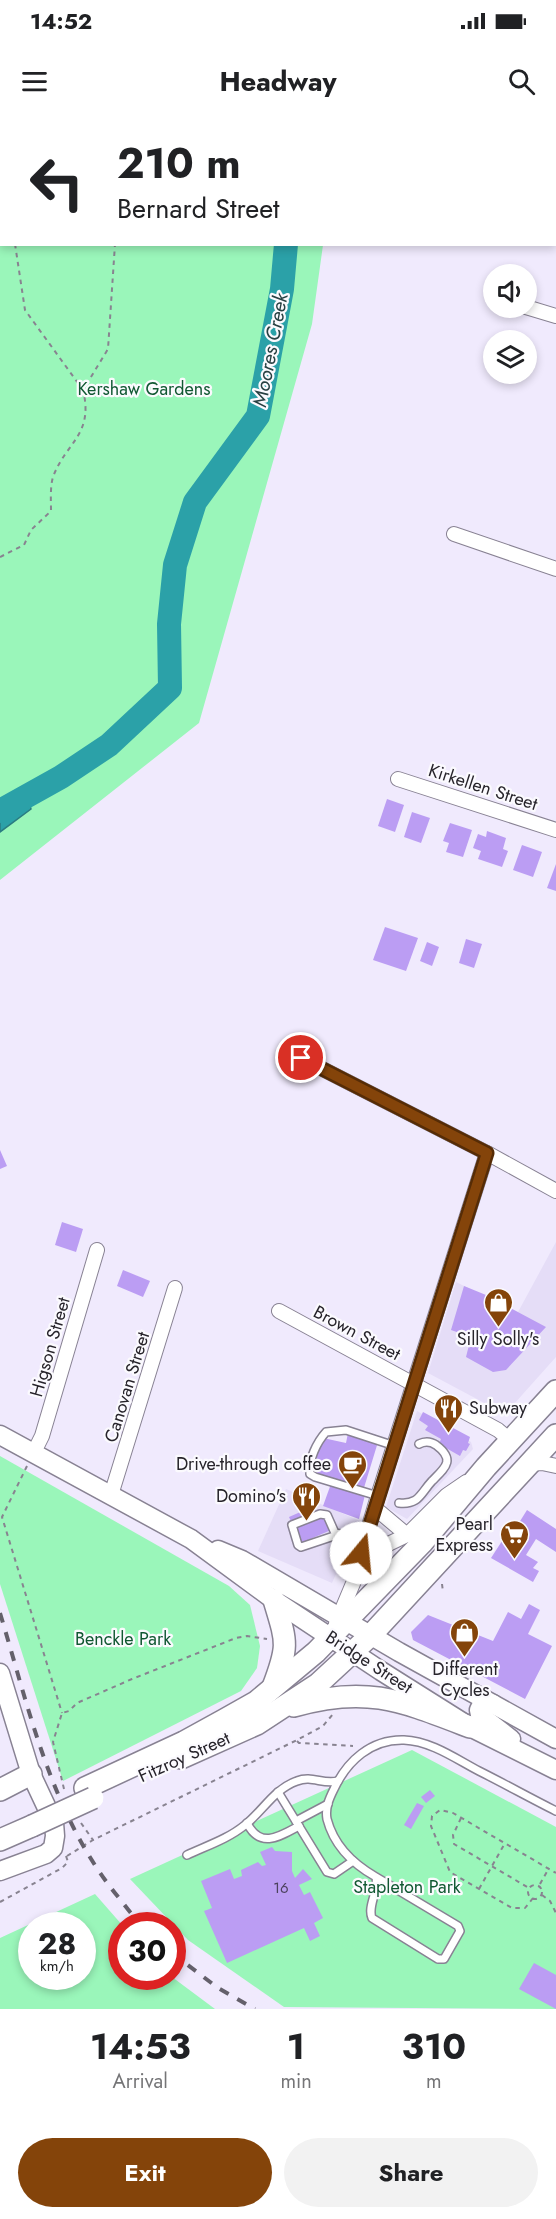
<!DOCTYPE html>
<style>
:root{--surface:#fff;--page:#f2f2f2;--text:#202124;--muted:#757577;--accent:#84440a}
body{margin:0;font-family:Jost,sans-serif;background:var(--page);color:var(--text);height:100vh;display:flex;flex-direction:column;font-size:22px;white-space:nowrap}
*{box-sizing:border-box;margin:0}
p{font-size:20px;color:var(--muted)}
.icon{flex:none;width:33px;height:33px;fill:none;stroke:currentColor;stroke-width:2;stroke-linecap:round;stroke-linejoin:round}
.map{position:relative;height:1889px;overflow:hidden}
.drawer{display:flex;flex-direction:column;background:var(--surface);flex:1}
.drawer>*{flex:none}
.banner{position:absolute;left:0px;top:0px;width:556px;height:126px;box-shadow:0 3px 9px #0003;background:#fff;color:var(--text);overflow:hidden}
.buttons{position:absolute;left:483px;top:144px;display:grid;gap:12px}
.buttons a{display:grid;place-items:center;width:54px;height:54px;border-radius:50%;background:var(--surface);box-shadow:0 3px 9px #0003;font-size:30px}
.speed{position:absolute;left:18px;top:1792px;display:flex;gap:12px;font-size:30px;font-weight:700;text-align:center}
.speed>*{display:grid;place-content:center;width:78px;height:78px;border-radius:50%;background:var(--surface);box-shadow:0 3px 9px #0003;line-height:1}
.speed small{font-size:15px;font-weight:400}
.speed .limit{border:9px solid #d22;background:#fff;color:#111}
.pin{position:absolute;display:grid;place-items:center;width:51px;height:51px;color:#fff;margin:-26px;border:3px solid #fff;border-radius:50%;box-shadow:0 2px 6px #0007}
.me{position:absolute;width:66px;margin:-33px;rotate:17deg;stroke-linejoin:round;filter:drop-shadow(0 0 4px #0008)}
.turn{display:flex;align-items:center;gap:21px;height:126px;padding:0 18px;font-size:27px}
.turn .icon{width:78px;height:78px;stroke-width:2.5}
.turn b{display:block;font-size:42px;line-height:51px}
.eta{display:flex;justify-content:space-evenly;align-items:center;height:102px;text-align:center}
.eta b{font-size:36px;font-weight:700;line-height:42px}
.action{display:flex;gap:12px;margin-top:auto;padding:12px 18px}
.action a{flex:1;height:69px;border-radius:36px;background:var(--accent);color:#fff;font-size:24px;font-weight:700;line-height:69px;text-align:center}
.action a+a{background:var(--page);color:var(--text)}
.status{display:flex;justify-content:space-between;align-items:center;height:42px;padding:0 30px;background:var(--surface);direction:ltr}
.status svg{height:16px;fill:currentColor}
header{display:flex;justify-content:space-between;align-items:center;height:78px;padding:0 18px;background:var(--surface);font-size:27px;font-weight:700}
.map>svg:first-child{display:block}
</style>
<div class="status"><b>14:52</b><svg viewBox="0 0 49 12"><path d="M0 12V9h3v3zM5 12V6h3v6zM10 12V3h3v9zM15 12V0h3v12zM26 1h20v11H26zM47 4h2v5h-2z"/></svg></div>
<header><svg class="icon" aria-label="menu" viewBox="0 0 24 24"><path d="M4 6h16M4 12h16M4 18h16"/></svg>Headway<svg class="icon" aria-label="search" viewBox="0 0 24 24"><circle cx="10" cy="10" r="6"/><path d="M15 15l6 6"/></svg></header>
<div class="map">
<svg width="556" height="1889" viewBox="0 0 556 1889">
<rect width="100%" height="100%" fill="#f0eafd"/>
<g fill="#e5ddf7">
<polygon points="556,1122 556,1237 505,1294 428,1253 456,1162 518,1192"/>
<polygon points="417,1291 471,1322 473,1329 407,1399 386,1387"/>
<polygon points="286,1369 360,1401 332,1463 258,1431"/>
</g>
<g fill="#9af6ba" fill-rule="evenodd">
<polygon points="0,0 339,0 2,2 2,124 323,125 312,204 199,603 0,760"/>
<polygon points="0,1336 229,1466 250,1485 260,1526 257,1548 241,1571 63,1661 0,1464"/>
<polygon points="412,1630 556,1707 556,1889 284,1887 188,1820 130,1759"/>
<path d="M95,1774L123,1806H122V1857H172L215,1889H0V1818ZM32,1806H82V1857H32Z"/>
</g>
<polygon fill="#2ba1a8" stroke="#2a7c82" stroke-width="1.5" points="25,669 31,689 0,712 0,682"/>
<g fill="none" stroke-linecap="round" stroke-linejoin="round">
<g stroke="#2ba1a8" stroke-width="24">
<polyline points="297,2 297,0"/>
<polyline points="0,691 61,657 109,625 170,568 169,504 175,445 195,382 258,296 282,169 286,124"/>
</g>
</g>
<g fill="#bb9df3">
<polygon points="387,679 404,685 395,712 378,706"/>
<polygon points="412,692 430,698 421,723 404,717"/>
<polygon points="450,703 472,710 463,737 446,732 449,723 443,721"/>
<polygon points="487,711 506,718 503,729 508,731 502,747 478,739 481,731 473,728 478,714 486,717"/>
<polygon points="522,725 542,732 533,757 513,750"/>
<polygon points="556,744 556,771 547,768"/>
<polygon points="385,807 418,818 406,851 373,840"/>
<polygon points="466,819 482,824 474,848 459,843"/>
<polygon points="427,822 439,827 432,846 420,841"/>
<polygon points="0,1030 7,1046 0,1049"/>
<polygon points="62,1102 83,1109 76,1132 55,1125"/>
<polygon points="123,1150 150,1161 143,1177 117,1166"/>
<polygon points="464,1166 486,1175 546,1207 506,1250 493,1252 466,1237 471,1217 451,1210"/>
<polygon points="423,1292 470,1317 468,1323 470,1324 466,1331 463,1330 460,1336 439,1324 441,1319 425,1310 428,1306 419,1300"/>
<polygon points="348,1313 378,1322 363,1371 366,1371 359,1399 323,1386 332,1361 317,1356 314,1346 323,1318 346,1323"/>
<polygon points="314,1386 319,1398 325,1395 331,1410 301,1423 289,1397"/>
<polygon points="527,1390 556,1409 556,1432 536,1419 526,1435 538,1442 533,1448 539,1451 533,1462 491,1438 502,1421 517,1430 528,1413 517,1406"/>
<polygon points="529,1484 540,1490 528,1514 552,1526 525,1579 413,1520 411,1512 428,1495 493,1521 508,1492 521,1499"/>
<polygon points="430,1670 435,1676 426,1683 421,1677"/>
<polygon points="417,1683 424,1686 411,1709 404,1705"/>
<polygon points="272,1727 275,1731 292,1732 292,1751 295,1758 303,1749 312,1759 299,1765 304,1775 310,1772 323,1798 314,1803 320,1816 310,1821 304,1808 227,1843 204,1791 212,1788 201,1761 230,1749 234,1759 242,1756 241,1750 258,1742 262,1746 266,1745 260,1732"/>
<polygon points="534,1843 556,1855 556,1889 519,1869"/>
</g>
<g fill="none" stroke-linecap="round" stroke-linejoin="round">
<defs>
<g id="lane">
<path d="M378,1376L315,1357L310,1354C308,1340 317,1322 326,1312L346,1310L395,1326"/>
<path d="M399,1383C419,1385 420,1374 432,1361C445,1348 456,1340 436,1325C430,1321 425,1321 419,1324"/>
<polygon points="320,1394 327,1395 335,1413 340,1414 301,1427 298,1425 292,1405"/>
<polyline points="278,1672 327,1752 334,1754 353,1741"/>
<polyline points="296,1701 328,1684"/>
<path d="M247,1703C260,1729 279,1717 299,1706"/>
<path d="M187,1735C206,1726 228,1719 245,1705C263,1691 274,1669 297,1661C312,1655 323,1665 338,1661"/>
<path d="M376,1757C379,1771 367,1786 372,1798L438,1839H444L460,1811L458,1806L376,1757C353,1744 334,1726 327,1699C325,1688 329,1679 334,1669C347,1641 371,1619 404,1620C431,1621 456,1639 479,1651C505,1664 530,1678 556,1691"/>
</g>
<g id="street">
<polyline points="526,187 556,196"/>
<polyline points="454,414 556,449"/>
<polyline points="398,659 556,710"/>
<polyline points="301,938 487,1033 556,1071"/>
<polyline points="279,1191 498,1310 511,1321"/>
<polyline points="34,1332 42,1316 97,1130"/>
<polyline points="529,1344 542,1343 556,1346"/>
<polyline points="111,1375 175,1168"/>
<polyline points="375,1388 407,1415"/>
<polyline points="362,1442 361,1433 378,1376 487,1033"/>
<polyline points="336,1504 362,1442 378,1429 407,1415 447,1375 466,1362"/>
</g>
<g id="secondary">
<polyline points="0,1315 191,1419 274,1480 381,1551 470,1607 556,1650"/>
<polyline points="218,1430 242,1440 399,1532 556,1619"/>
<polyline points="0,1553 31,1654 54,1703 55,1716 53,1728 46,1734 0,1751"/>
<polyline points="493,1584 481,1586 479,1590 480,1595 511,1619"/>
</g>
<g id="primary">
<path d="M273,1567C289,1525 287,1523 274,1480"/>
<path d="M294,1586C367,1565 402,1581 470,1607"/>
<polyline points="181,1638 257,1604 318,1564 371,1515 556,1315"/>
<polyline points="85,1668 184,1622 224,1600 256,1582 316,1532 422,1423 486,1347 556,1271"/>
<polyline points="0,1670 31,1654"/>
<polyline points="0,1720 32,1706"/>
</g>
</defs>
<use href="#lane" stroke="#888293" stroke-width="10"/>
<use href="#street" stroke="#888293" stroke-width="16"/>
<use href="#secondary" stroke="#888293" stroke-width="21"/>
<use href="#primary" stroke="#888293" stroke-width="24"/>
<g stroke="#888390" stroke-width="2" stroke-dasharray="4.5 4.5" stroke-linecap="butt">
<polyline points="14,0 15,2"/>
<polyline points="161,2 162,0"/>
<polyline points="15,124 25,190 83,270"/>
<path d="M0,437L24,425L31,410L51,391C51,381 50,367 53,357C66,322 94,315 83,270L108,229L115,124"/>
<polyline points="27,1346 2,1397 62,1593"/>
<polyline points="442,1464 443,1472"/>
<polyline points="297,1621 299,1623 353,1626"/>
<polyline points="64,1669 53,1622 62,1593 69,1591 77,1583 132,1559 236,1518 247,1516 267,1519"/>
<polyline points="461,1698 453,1715 454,1724 529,1768"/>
<polyline points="81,1703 93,1720"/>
<polyline points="67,1736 93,1720 297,1620 323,1606 333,1594"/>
<polyline points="540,1764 549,1748"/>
<circle cx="535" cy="1772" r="7"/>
<polyline points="479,1769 505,1723"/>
<polyline points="542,1775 550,1781 556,1793"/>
<polyline points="533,1778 525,1788 512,1788 450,1752 431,1706 432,1696 440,1690 453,1693 556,1753"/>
<polyline points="0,1782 62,1748 68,1742 66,1736"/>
</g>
<use href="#lane" stroke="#fff" stroke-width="7"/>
<use href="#street" stroke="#fff" stroke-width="14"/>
<use href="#secondary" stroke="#fff" stroke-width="18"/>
<use href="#primary" stroke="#fff" stroke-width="21"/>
<g stroke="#64606b" stroke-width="4" stroke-dasharray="10 10" stroke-linecap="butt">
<path d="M0,1493C30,1592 52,1697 119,1778C127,1788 134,1798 143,1806"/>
<polyline points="172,1833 218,1868 255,1889"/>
</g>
<defs>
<polyline id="primary-bridge" points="32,1706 93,1678"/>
</defs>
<use href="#primary-bridge" stroke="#888293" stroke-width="24" stroke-linecap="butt"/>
<use href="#primary-bridge" stroke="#fff" stroke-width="21"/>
</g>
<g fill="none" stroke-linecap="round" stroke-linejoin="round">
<defs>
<polyline id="route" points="301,938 487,1033 361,1433"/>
</defs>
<use href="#route" stroke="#562c06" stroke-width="15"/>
<use href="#route" stroke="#84440a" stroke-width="10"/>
</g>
<defs>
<symbol id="shop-pin" viewBox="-11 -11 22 30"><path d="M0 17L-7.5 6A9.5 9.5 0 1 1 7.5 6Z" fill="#84440a" stroke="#fbfafe"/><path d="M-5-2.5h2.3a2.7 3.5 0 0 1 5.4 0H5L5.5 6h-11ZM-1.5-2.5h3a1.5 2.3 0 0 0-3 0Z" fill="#fff"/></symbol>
<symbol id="restaurant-pin" viewBox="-11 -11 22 30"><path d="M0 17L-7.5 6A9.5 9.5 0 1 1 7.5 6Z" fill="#84440a" stroke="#fbfafe"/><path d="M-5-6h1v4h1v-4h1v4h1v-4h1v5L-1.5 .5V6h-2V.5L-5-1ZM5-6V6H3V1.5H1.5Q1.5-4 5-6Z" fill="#fff"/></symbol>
<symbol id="cafe-pin" viewBox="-11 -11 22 30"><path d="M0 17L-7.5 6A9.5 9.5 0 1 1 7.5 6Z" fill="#84440a" stroke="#fbfafe"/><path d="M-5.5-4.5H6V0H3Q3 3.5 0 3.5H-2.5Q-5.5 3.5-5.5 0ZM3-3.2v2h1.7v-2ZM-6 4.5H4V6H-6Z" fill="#fff"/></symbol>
<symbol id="supermarket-pin" viewBox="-11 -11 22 30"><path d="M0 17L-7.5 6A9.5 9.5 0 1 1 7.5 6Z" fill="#84440a" stroke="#fbfafe"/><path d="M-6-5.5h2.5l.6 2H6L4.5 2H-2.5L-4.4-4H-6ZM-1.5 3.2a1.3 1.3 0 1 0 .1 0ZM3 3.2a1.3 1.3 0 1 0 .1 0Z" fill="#fff"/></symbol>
</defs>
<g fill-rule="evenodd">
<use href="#shop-pin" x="482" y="1166" width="33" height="45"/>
<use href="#restaurant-pin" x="432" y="1272" width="33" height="45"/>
<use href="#cafe-pin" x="336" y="1328" width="33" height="45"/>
<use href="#restaurant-pin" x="290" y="1360" width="33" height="45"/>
<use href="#supermarket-pin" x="498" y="1398" width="33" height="45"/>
<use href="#shop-pin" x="448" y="1496" width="33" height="45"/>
</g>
<g text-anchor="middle" stroke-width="4.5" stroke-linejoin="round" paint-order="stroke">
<g font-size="15" fill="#4c425d">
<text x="281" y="1773">16</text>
</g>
<g font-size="18" fill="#105832" stroke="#fbfafe">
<text x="144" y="275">Kershaw Gardens</text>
<text x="123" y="1525">Benckle Park</text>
<text x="407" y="1773">Stapleton Park</text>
</g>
<g font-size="18" fill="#27242b" stroke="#fbfafe">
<text transform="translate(483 667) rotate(18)" y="6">Kirkellen Street</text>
<text transform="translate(357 1213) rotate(28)" y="6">Brown Street</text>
<text transform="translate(50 1227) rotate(-74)" y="6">Higson Street</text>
<text transform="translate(127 1267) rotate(-73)" y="6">Canovan Street</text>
<text transform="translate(369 1542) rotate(33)" y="6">Bridge Street</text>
<text transform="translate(184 1637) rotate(-24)" y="6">Fitzroy Street</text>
</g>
<g font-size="18" fill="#27242b" stroke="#fbfafe" text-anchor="end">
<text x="498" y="1225" text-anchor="middle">Silly Solly's</text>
<text x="469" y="1294" text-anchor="start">Subway</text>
<text x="331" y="1350">Drive-through coffee</text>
<text x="286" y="1382">Domino's</text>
<text x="493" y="1410">Pearl<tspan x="493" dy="21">Express</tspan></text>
<text x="465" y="1555" text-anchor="middle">Different<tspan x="465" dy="21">Cycles</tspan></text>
</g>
<g font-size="20" font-style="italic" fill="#284143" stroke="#fbfafe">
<text transform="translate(270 230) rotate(-79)" y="7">Moores Creek</text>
</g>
</g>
</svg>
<div class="buttons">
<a><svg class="icon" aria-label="sound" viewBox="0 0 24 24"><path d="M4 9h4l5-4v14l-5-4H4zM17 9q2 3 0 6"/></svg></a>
<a><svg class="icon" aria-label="layers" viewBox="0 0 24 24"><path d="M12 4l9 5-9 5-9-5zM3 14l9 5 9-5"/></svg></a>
</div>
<div class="speed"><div>28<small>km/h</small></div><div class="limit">30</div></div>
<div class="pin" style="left:301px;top:938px;background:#d93025"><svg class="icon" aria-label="arrive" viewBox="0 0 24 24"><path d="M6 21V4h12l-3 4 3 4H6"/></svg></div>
<svg class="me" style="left:361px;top:1433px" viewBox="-20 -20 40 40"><circle r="19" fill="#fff"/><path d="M0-13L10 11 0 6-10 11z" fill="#84440a"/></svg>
<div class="banner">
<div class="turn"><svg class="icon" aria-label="left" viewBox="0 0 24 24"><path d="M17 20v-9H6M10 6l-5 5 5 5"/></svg><div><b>210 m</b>Bernard Street</div></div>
</div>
</div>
<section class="drawer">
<div class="eta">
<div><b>14:53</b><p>Arrival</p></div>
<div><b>1</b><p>min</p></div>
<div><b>310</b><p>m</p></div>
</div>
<div class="action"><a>Exit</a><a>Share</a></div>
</section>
